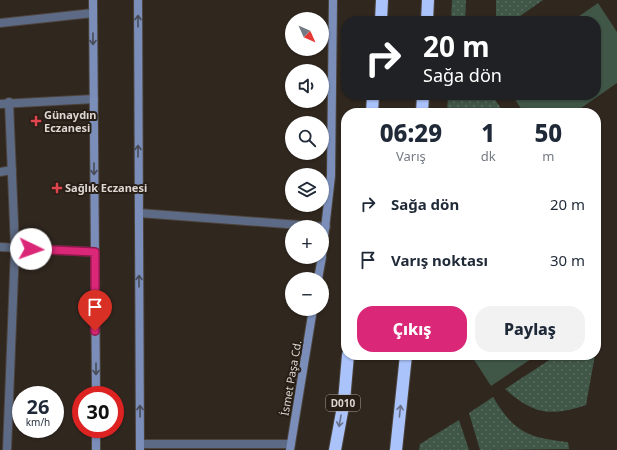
<!DOCTYPE html>
<html lang="tr">
<meta charset="utf-8">
<style>
:root{--surface:#fff;--page:#f2f2f3;--text:#1f2937;--muted:#747a83;--accent:#db2777}
body{margin:0;font-family:"Noto Sans",sans-serif;background:var(--page);color:var(--text);height:100vh;display:flex;flex-direction:column;font-size:15px;white-space:nowrap}
*{box-sizing:border-box;margin:0}
p{font-size:13px;color:var(--muted)}
.icon{flex:none;width:22px;height:22px;fill:none;stroke:currentColor;stroke-width:2;stroke-linecap:round;stroke-linejoin:round}
.map{position:relative;flex:1;overflow:hidden}
.side{position:absolute;left:341px;top:108px;width:260px;height:252px;display:flex;flex-direction:column;background:var(--surface);border-radius:16px;box-shadow:0 1px 3px #0004}
.side>*{flex:none}
.guide{position:absolute;left:341px;top:16px;width:260px;height:84px;border-radius:16px;box-shadow:0 1px 3px #0004;background:#202124;color:#fff;overflow:hidden}
.needle{width:26px;rotate:135deg}
.fabs{position:absolute;left:285px;top:12px;display:grid;gap:8px}
.fabs a{display:grid;place-items:center;width:44px;height:44px;border-radius:50%;background:var(--surface);box-shadow:0 1px 3px #0004;font-size:20px}
.speed{position:absolute;left:12px;top:386px;display:flex;gap:8px;font-size:20px;font-weight:700;text-align:center}
.speed>*{display:grid;place-content:center;width:52px;height:52px;border-radius:50%;background:var(--surface);box-shadow:0 1px 3px #0004;line-height:1}
.speed small{font-size:10px;font-weight:400}
.speed .limit{border:6px solid #d22;background:#fff;color:#111}
.pin{position:absolute;display:grid;place-items:center;width:34px;height:34px;color:#fff;margin:-41px -17px;border-radius:50% 50% 50% 0;rotate:-45deg;box-shadow:0 0 4px #0007}
.pin .icon{rotate:45deg}
.me{position:absolute;width:44px;margin:-22px;rotate:93deg;stroke-linejoin:round;filter:drop-shadow(0 0 3px #0008)}
.turn{display:flex;align-items:center;gap:14px;height:84px;padding:0 16px;font-size:18px}
.turn .icon{width:52px;height:52px;stroke-width:2.5}
.turn b{display:block;font-size:28px;line-height:34px}
.eta{display:flex;justify-content:space-evenly;align-items:center;height:68px;text-align:center}
.eta b{font-size:24px;font-weight:800;line-height:28px}
.button{display:flex;gap:8px;margin-top:auto;padding:8px 16px}
.button a{flex:1;height:46px;border-radius:16px;background:var(--accent);color:#fff;font-size:16px;font-weight:800;line-height:46px;text-align:center}
.button a+a{background:var(--page);color:var(--text)}
ul{padding:0;list-style:none}
li{display:flex;align-items:center;gap:12px;height:56px;padding:0 16px}
li div{flex:1}
li b{display:block;font-size:15px}
li em{font-style:normal}
.map>svg:first-child{display:block}
</style>
<div class="map">
<svg width="617" height="450" viewBox="0 0 617 450">
<defs>
<pattern id="grass-dots" width="8" height="8" patternUnits="userSpaceOnUse"><rect width="8" height="8" fill="#405647"/><path d="M2 2h.1M6 6h.1" fill="none" stroke="#5b6e61" stroke-width="1.8" stroke-linecap="round"/></pattern>
</defs>
<rect width="100%" height="100%" fill="#30271f"/>
<g fill="url(#grass-dots)">
<polygon points="452,0 466,0 465,21 451,21"/>
<polygon points="496,0 543,0 513,21 496,21"/>
<polygon points="448,95 492,95 504,113 447,113"/>
<path d="M557,355H595L586,405C551,417 533,414 505,389Z"/>
<path d="M493,397C514,432 528,438 568,442L569,449L480,450L469,413Z"/>
<polygon points="459,420 469,450 419,450 420,444"/>
</g>
<g fill="#405647">
<polygon points="598,3 617,32 617,83 574,113 524,113 512,95 596,95 596,21 572,21"/>
<polygon points="471,355 537,355 491,386"/>
</g>
<g fill="none" stroke-linecap="round" stroke-linejoin="round">
<defs>
<g id="street">
<polyline points="0,23 93,13"/>
<polyline points="0,104 94,99"/>
<polyline points="0,172 12,170"/>
<polyline points="139,213 326,227"/>
<polyline points="0,247 95,252"/>
<polyline points="140,444 291,444"/>
<polyline points="7,450 15,248 9,102"/>
</g>
<g id="secondary">
<polyline points="93,0 96,395"/>
<polyline points="138,0 140,450"/>
<polyline points="322,255 331,176 333,0"/>
<polyline points="318,279 322,257"/>
<polyline points="96,429 96,450"/>
<polyline points="290,450 313,309"/>
</g>
<g id="highway">
<polyline points="381,21 382,0"/>
<polyline points="427,21 428,0"/>
<polyline points="372,113 373,95"/>
<polyline points="422,113 423,95"/>
<polyline points="335,450 344,401 348,355"/>
<polyline points="396,450 406,355"/>
</g>
</defs>
<use href="#street" stroke="#4c433c" stroke-width="10"/>
<use href="#secondary" stroke="#4c433c" stroke-width="10"/>
<use href="#highway" stroke="#4c433c" stroke-width="14"/>
<use href="#street" stroke="#5d6a85" stroke-width="8"/>
<use href="#secondary" stroke="#7a8eb9" stroke-width="8"/>
<use href="#highway" stroke="#aac3fa" stroke-width="12"/>
</g>
<defs><path id="oneway-shaft" d="M-6 0H5M1.5-3L5.5 0L1.5 3" fill="none" stroke-width="1.6" stroke-linecap="round" stroke-linejoin="round"/></defs>
<g stroke="#484b57">
<use href="#oneway-shaft" transform="translate(138 21) rotate(-90)"/>
<use href="#oneway-shaft" transform="translate(93 39) rotate(90)"/>
<use href="#oneway-shaft" transform="translate(138 151) rotate(-90)"/>
<use href="#oneway-shaft" transform="translate(94 169) rotate(90)"/>
<use href="#oneway-shaft" transform="translate(139 281) rotate(-90)"/>
<use href="#oneway-shaft" transform="translate(96 369) rotate(90)"/>
<use href="#oneway-shaft" transform="translate(140 411) rotate(-91)"/>
</g>
<g stroke="#687088">
<use href="#oneway-shaft" transform="translate(400 411) rotate(-84)"/>
<use href="#oneway-shaft" transform="translate(340 421) rotate(100)"/>
</g>
<g fill="none" stroke-linecap="round" stroke-linejoin="round">
<defs>
<polyline id="route" points="31,249 95,252 95,331"/>
</defs>
<use href="#route" stroke="#8e194d" stroke-width="10"/>
<use href="#route" stroke="#db2777" stroke-width="7"/>
</g>
<g fill="#e0444e" stroke="#271e16" stroke-width="1.5">
<path d="M34 115h4v4h4v4h-4v4h-4v-4h-4v-4h4z"/>
<path d="M55 182h4v4h4v4h-4v4h-4v-4h-4v-4h4z"/>
</g>
<g text-anchor="middle" stroke-width="4" stroke-linejoin="round" paint-order="stroke">
<rect fill="#271e16" stroke="#a7a09a" stroke-width="1" x="326" y="395" width="34" height="16" rx="3"/>
<g font-size="10" font-weight="bold" fill="#ded8d3">
<text x="343" y="407">D010</text>
</g>
<g font-size="11" font-weight="bold" fill="#ded8d3" stroke="#271e16" text-anchor="start">
<text x="44" y="119">Günaydın<tspan x="44" dy="13">Eczanesi</tspan></text>
<text x="65" y="192">Sağlık Eczanesi</text>
</g>
<g font-size="11" fill="#ded8d3" stroke="#271e16">
<text transform="translate(291 378) rotate(-80)" y="4">İsmet Paşa Cd.</text>
</g>
</g>
</svg>
<div class="fabs">
<a><svg class="needle" viewBox="-14 -14 28 28"><path d="M0-13l5 13h-10z" fill="#e53935"/><path d="M0 13l5-13h-10z" fill="#747a83"/></svg></a>
<a><svg class="icon" aria-label="sound" viewBox="0 0 24 24"><path d="M4 9h4l5-4v14l-5-4H4zM17 9q2 3 0 6"/></svg></a>
<a><svg class="icon" aria-label="search" viewBox="0 0 24 24"><circle cx="10" cy="10" r="6"/><path d="M15 15l6 6"/></svg></a>
<a><svg class="icon" aria-label="layers" viewBox="0 0 24 24"><path d="M12 4l9 5-9 5-9-5zM3 14l9 5 9-5"/></svg></a>
<a>+</a>
<a>−</a>
</div>
<div class="speed"><div>26<small>km/h</small></div><div class="limit">30</div></div>
<div class="pin" style="left:95px;top:331px;background:#d93025"><svg class="icon" aria-label="arrive" viewBox="0 0 24 24"><path d="M6 21V4h12l-3 4 3 4H6"/></svg></div>
<svg class="me" style="left:31px;top:249px" viewBox="-20 -20 40 40"><circle r="19" fill="#fff"/><path d="M0-13L10 11 0 6-10 11z" fill="#db2777"/></svg>
<div class="guide">
<div class="turn"><svg class="icon" aria-label="right" viewBox="0 0 24 24"><path d="M7 20v-9h11M14 6l5 5-5 5"/></svg><div><b>20 m</b>Sağa dön</div></div>
</div>
<section class="side">
<div class="eta">
<div><b>06:29</b><p>Varış</p></div>
<div><b>1</b><p>dk</p></div>
<div><b>50</b><p>m</p></div>
</div>
<ul>
<li><svg class="icon" aria-label="right" viewBox="0 0 24 24"><path d="M7 20v-9h11M14 6l5 5-5 5"/></svg><div><b>Sağa dön</b></div><em>20 m</em></li>
<li><svg class="icon" aria-label="arrive" viewBox="0 0 24 24"><path d="M6 21V4h12l-3 4 3 4H6"/></svg><div><b>Varış noktası</b></div><em>30 m</em></li>
</ul>
<div class="button"><a>Çıkış</a><a>Paylaş</a></div>
</section>
</div>
